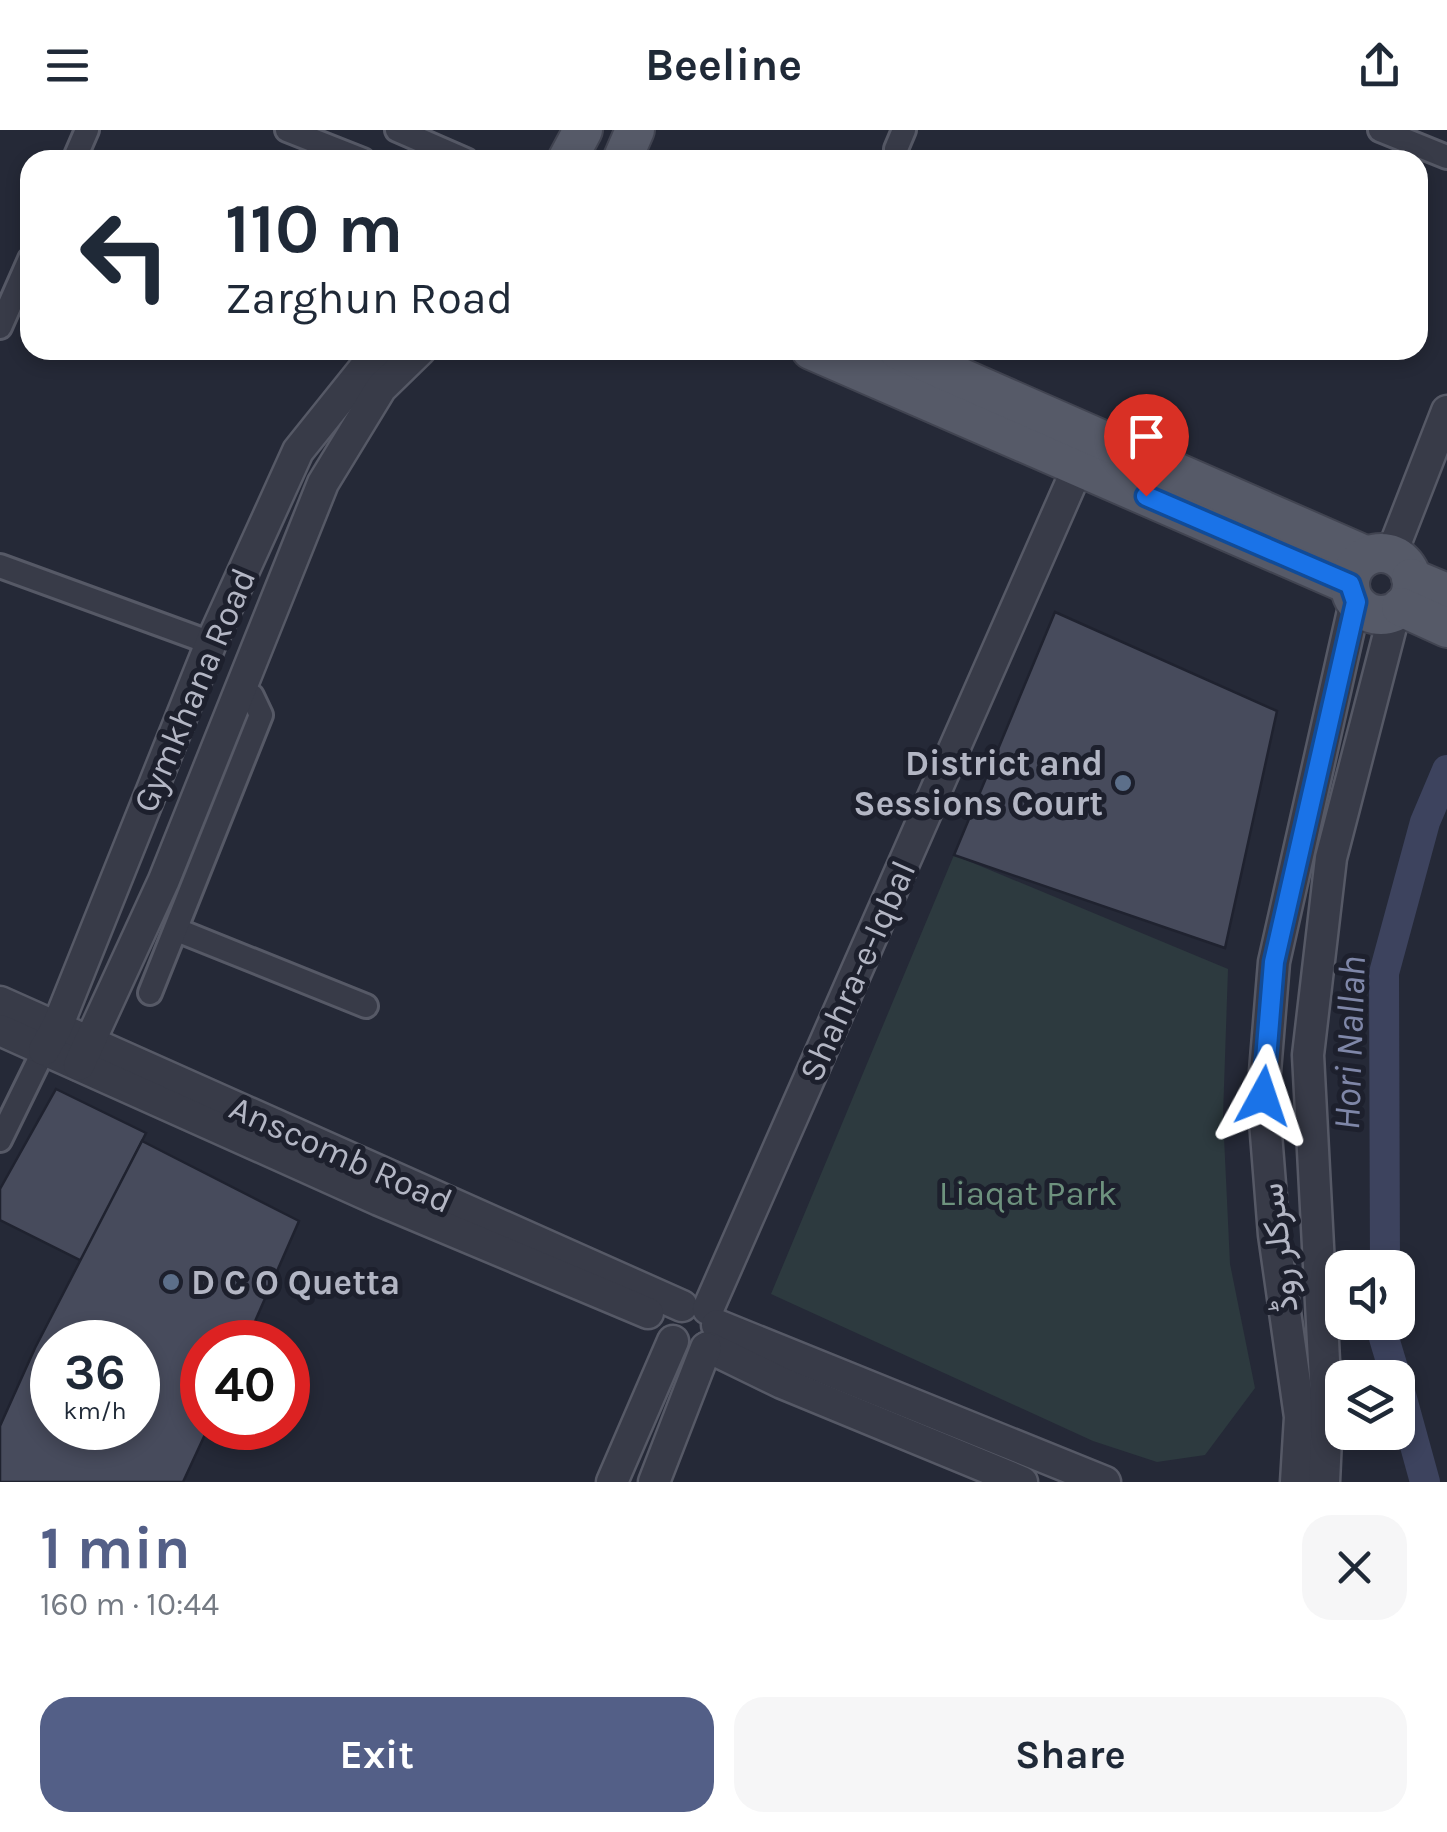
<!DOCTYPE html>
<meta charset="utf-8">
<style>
:root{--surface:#fff;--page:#f6f6f7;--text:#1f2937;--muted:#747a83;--accent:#535f87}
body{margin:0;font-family:Karla,Vazirmatn,sans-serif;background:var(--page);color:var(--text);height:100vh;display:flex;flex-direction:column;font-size:38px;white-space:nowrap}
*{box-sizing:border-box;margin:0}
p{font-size:32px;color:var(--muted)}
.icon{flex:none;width:55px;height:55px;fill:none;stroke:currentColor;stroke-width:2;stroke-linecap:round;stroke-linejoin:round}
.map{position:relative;height:1352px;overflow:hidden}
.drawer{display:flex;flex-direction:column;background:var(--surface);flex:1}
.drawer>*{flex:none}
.banner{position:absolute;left:20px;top:20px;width:1408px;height:210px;border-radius:30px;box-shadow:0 5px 15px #0003;background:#fff;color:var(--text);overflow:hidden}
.tools{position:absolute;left:1325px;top:1120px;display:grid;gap:20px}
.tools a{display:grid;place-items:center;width:90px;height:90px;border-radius:20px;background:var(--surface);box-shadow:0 5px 15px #0003;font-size:50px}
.speed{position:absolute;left:30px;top:1190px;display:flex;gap:20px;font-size:50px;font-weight:700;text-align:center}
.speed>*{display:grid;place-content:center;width:130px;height:130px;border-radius:50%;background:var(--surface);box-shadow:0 5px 15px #0003;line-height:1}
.speed small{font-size:25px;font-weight:400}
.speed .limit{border:15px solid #d22;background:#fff;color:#111}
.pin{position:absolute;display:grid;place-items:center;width:85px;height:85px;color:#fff;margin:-102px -42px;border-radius:50% 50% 50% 0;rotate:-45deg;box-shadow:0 0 10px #0007}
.pin .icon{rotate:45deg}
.me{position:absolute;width:110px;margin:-55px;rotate:5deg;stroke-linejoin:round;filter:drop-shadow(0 0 8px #0008)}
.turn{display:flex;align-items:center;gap:35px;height:210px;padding:0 40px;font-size:45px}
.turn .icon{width:130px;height:130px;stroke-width:2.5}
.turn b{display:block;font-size:70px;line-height:85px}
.round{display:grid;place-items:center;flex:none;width:105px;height:105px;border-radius:30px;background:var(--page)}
.overview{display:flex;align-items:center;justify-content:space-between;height:170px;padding:0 40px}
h1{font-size:60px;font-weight:700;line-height:75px;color:var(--accent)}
.cta{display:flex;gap:20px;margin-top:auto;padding:20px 40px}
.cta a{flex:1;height:115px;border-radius:30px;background:var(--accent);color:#fff;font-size:40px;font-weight:700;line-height:115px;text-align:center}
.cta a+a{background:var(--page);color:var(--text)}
header{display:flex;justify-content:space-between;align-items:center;height:130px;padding:0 40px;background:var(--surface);font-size:45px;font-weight:700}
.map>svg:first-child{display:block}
</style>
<header><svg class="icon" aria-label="menu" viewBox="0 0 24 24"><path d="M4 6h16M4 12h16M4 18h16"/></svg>Beeline<svg class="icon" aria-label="share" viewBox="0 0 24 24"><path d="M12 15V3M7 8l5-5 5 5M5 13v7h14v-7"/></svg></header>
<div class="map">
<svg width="1447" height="1352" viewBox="0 0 1447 1352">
<rect width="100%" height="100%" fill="#252937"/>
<polygon fill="#2d3a3f" points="954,725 1228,839 1223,986 1230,1134 1255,1258 1205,1325 1157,1332 1093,1311 771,1164"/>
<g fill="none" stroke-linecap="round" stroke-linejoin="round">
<g stroke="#3d435e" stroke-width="30">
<polyline points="1385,1138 1384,843 1425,692 1447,640"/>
<polyline points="1385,1192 1384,1208 1396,1248"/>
<polyline points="1398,1254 1425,1352"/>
</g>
</g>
<g fill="#474b5c" stroke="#1f222f" stroke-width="2.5" fill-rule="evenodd">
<polygon points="1055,482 1277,581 1225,818 954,725"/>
<polygon points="56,959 146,1003 82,1131 0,1090 0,1059"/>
<path d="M142,1011L299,1091L246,1212H202V1298H208L183,1352H0V1296L35,1218ZM52,1212H138V1298H52Z"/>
</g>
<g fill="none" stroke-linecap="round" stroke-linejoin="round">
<defs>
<g id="minor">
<polyline points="287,0 363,30"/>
<polyline points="397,0 466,30"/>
<polyline points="1380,0 1447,27"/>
<polyline points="896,19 904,0"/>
<polyline points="74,30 87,0"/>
<polyline points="0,197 30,129"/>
<polyline points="0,436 211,513"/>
<polyline points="177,800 366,876"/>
<polyline points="150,863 261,585 252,566 239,563"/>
<polyline points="0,1010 44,920"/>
</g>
<g id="tertiary">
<polyline points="1391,425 1447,281"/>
<polyline points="0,872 682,1176"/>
<polyline points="0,900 379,1070 648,1183"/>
<polyline points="44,920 57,897 211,513 298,321 379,220"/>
<polyline points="79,935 164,750 323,353 381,258 420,220"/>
<polyline points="708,1179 1078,337"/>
<polyline points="717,1195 1105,1352"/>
<polyline points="708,1217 782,1253 1022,1352"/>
<polyline points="612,1352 673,1211"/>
<polyline points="654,1352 706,1218"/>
<polyline points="1296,1352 1300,1287 1274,1105 1263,966 1274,832 1355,472"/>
<polyline points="1324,1352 1327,1288 1308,925 1331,728 1395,481"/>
</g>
<g id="primary">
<polyline points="567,30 583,0"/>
<polyline points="622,30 635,0"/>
<polyline points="811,220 1350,455"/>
<polyline points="898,220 1367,426"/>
<circle cx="1381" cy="454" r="31"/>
<polyline points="1411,448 1447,463"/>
<polyline points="1401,477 1447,498"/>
</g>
</defs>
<use href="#minor" stroke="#565966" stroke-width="28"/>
<use href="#tertiary" stroke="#565966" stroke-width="35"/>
<use href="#primary" stroke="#414451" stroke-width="42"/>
<use href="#minor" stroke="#383b48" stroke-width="22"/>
<use href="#tertiary" stroke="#383b48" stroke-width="30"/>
<use href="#primary" stroke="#565a68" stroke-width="38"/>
</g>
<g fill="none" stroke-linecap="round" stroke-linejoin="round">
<defs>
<polyline id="route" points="1146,366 1350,454 1356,472 1274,832 1263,966"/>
</defs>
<use href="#route" stroke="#114b97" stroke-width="25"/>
<use href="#route" stroke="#1a73e8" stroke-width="18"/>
</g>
<g fill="#5c6f8a" stroke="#1d202d" stroke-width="4">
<circle cx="1123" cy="653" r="10"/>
<circle cx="171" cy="1152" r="10"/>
</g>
<g text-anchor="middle" stroke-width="10" stroke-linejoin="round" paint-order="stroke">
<g font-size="35" fill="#b3b6c4" stroke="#1d202d">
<text transform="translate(194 560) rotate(-67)" y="12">Gymkhana Road</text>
<text transform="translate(857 841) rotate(-66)" y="12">Shahra-e-Iqbal</text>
<text transform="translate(341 1024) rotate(24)" y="12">Anscomb Road</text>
<text transform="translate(1278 1118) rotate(-97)" y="12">سرکلر روڈ</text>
</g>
<g font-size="35" font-weight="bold" fill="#b3b6c4" stroke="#1d202d" text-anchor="end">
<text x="1103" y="645">District and<tspan x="1103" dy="40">Sessions Court</tspan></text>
<text x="191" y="1164" text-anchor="start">D C O Quetta</text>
</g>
<g font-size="35" fill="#6e927e" stroke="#1d202d">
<text x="1028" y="1075">Liaqat Park</text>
</g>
<g font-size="38" font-style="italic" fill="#7f87a8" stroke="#1d202d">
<text transform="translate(1349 913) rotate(-88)" y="13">Hori Nallah</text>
</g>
</g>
</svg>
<div class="tools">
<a><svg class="icon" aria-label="sound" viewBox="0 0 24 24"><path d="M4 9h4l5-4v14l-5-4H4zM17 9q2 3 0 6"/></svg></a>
<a><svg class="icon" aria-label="layers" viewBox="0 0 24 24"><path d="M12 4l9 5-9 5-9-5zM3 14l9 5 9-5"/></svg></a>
</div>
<div class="speed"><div>36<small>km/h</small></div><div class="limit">40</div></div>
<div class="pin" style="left:1146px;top:366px;background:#d93025"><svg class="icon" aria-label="arrive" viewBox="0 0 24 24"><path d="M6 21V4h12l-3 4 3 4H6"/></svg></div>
<svg class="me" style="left:1263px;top:966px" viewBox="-20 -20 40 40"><path d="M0-17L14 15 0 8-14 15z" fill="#1a73e8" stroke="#fff" stroke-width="4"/></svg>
<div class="banner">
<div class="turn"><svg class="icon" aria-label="left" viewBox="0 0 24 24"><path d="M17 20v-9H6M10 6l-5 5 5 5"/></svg><div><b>110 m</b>Zarghun Road</div></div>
</div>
</div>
<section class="drawer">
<div class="overview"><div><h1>1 min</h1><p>160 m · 10:44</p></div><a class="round"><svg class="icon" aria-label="close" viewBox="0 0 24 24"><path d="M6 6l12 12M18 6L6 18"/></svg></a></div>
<div class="cta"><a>Exit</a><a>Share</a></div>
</section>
